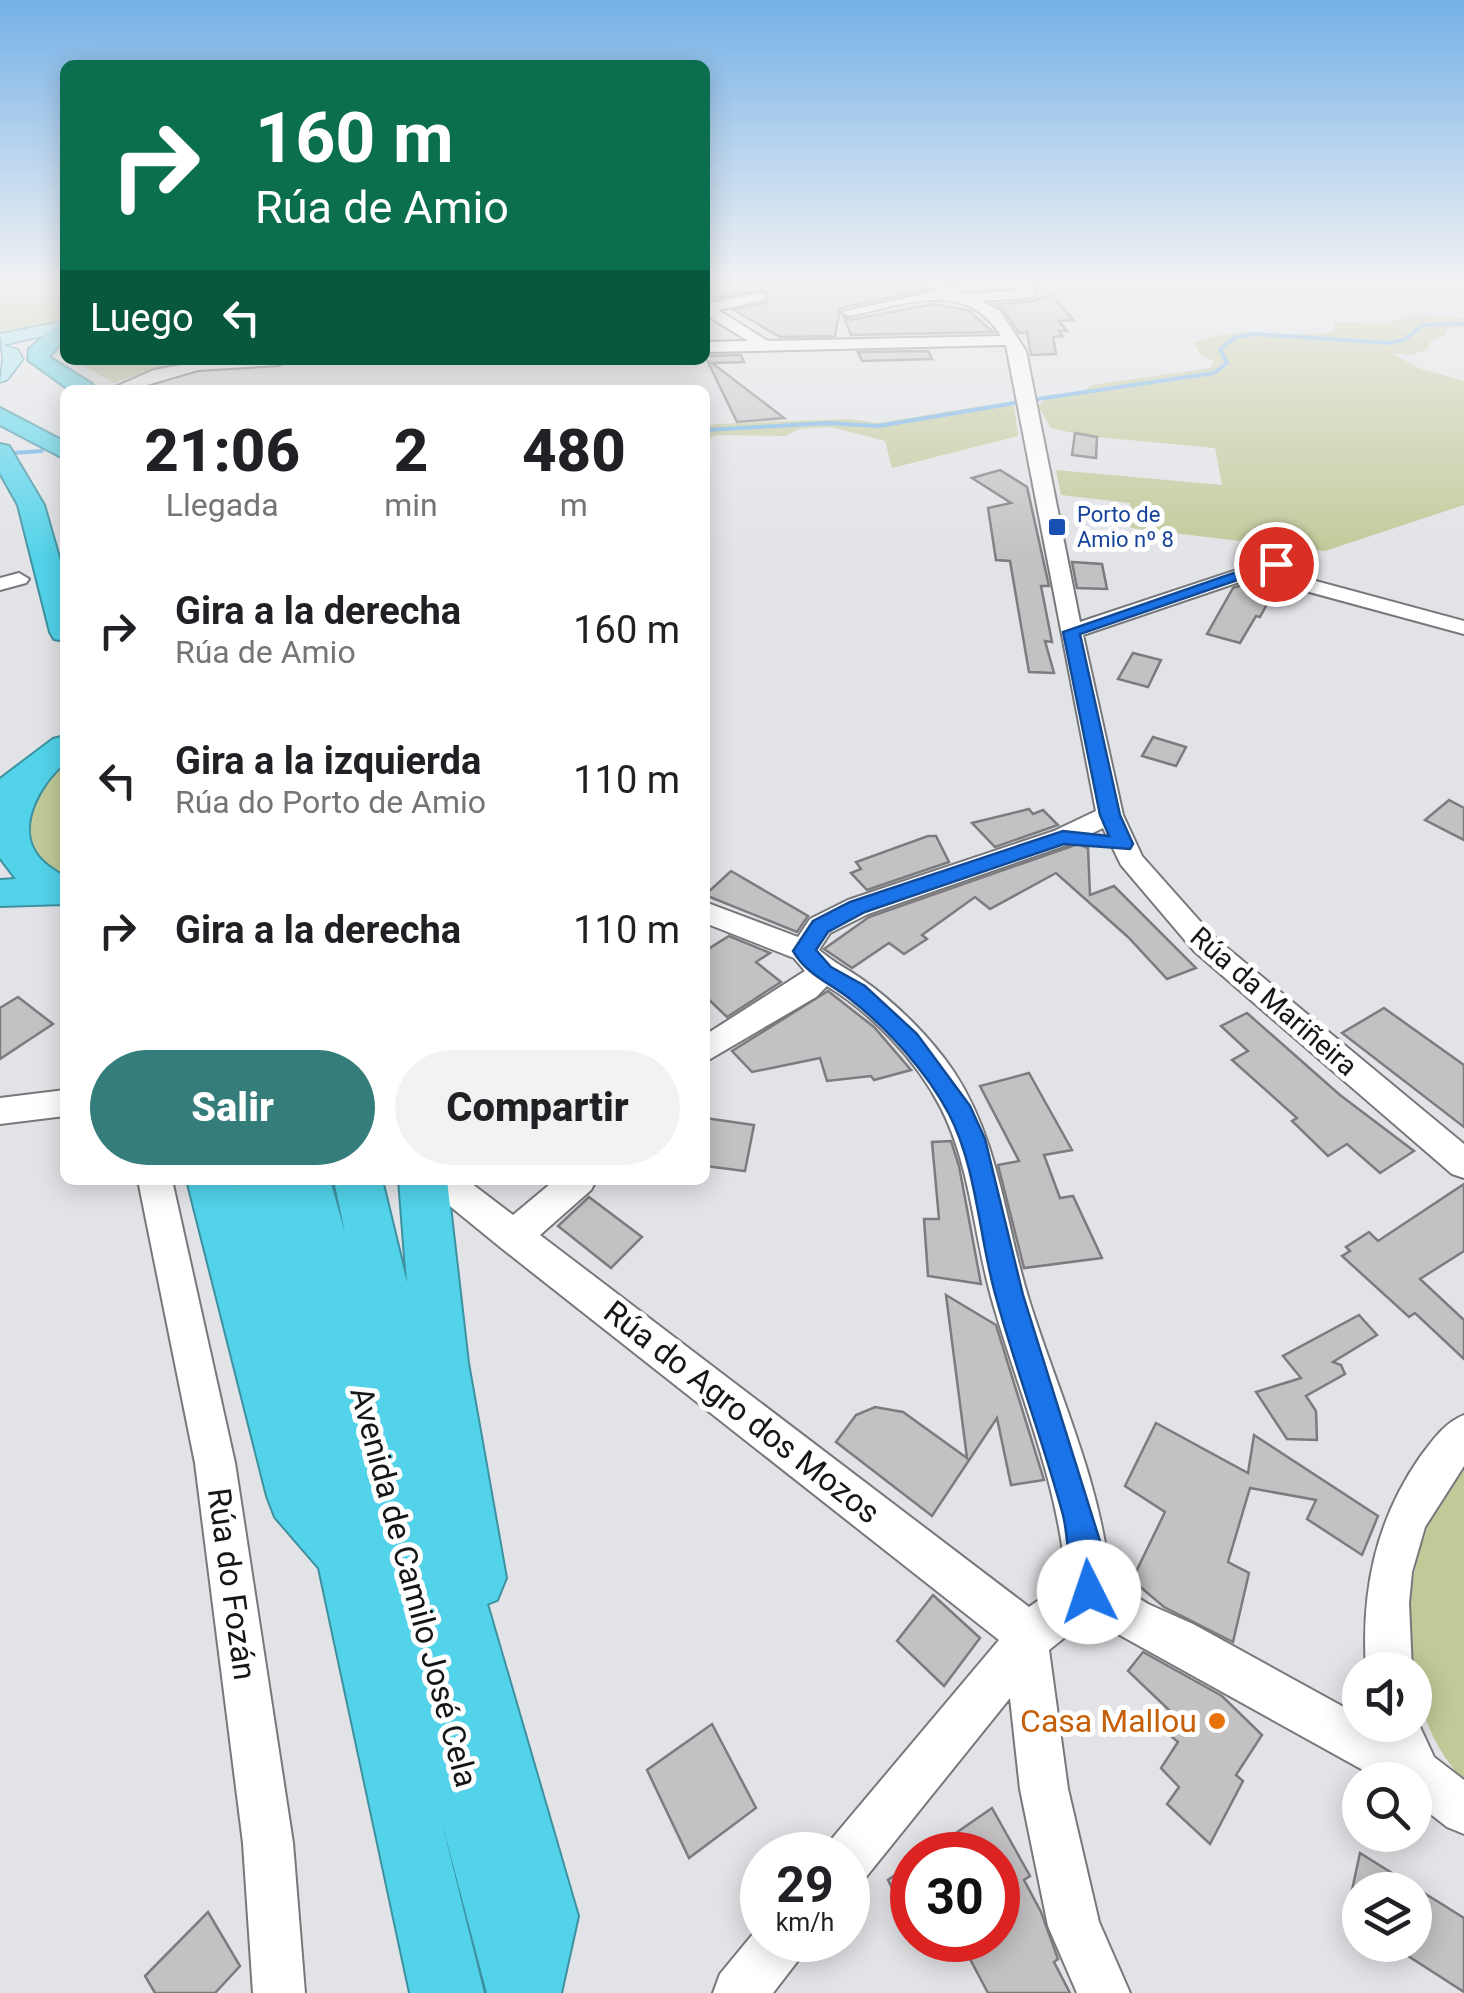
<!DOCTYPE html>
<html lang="es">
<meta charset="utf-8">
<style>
:root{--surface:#fff;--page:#f2f2f2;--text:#202124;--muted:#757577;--accent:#357d7a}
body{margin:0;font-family:Roboto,sans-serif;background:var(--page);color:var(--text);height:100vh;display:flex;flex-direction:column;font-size:38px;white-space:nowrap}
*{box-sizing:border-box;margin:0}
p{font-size:32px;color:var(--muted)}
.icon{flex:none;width:55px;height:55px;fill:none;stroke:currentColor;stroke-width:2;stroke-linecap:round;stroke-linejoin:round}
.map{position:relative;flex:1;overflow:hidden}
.drawer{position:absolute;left:60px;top:385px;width:650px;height:800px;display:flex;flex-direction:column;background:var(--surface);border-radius:15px;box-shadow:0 5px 25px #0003}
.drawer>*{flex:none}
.top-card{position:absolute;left:60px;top:60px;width:650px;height:305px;border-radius:15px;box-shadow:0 5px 25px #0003;background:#0b6e4f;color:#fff;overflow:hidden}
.controls{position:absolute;left:1342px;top:1652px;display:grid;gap:20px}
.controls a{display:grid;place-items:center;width:90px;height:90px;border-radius:50%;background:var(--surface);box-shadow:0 5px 25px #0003;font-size:50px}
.speed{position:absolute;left:740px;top:1832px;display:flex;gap:20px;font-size:50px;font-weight:700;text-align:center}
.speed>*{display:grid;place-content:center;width:130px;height:130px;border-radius:50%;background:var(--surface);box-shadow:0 5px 25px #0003;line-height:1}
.speed small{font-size:25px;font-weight:400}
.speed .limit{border:15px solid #d22;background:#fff;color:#111}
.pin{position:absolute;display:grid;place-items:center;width:85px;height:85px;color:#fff;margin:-42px;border:5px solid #fff;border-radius:50%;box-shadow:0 2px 10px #0007}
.me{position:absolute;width:110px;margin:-55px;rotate:356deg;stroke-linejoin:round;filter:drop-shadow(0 0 8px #0008)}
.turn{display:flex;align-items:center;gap:35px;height:210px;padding:0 30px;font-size:45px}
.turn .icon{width:130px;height:130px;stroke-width:2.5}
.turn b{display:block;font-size:70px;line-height:85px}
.then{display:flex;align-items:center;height:95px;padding:0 30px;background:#0003;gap:20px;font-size:38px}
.eta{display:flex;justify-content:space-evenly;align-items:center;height:170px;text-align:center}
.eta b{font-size:60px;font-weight:800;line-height:70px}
.action{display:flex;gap:20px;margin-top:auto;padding:20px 30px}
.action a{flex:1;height:115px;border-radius:60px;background:var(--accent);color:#fff;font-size:40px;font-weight:800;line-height:115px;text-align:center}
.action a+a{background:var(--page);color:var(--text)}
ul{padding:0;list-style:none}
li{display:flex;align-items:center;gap:30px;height:150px;padding:0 30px}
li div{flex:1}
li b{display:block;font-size:38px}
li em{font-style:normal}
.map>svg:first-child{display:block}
</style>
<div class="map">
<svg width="1464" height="1993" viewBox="0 0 1464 1993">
<rect width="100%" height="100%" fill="#e1e3e6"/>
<g fill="#c1c998">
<polygon points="0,281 65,281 65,322 0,338"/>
<path d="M1412,314L1464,318V327L1447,329L1445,335L1429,342V348L1413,355L1392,353L1418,368L1464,381V505L1325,551L1131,528L1130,503L1061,495L1056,470L1222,485L1215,448L1086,436L1051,428L1038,406L1044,400L1087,393L1086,389L1092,385L1211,368L1214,361L1202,356L1194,343C1238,324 1281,338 1326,333L1334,331V322L1389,323Z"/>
<polygon points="73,360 182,360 114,383"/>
<polygon points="987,405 1014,406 1018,436 892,468 885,441 831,427 799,429 785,436 717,435 705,440 705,426 718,424 848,419 878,423"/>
<path d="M65,761V876C10,847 26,796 65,761Z"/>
<path d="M1464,1470V1780C1404,1721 1397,1603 1427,1528C1435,1508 1452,1488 1464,1470Z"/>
</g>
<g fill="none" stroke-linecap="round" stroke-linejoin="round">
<g stroke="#68ade6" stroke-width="4">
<polyline points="1038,399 1214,373 1227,363 1220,349 1236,337 1254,334 1389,343 1404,340 1423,325 1464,324"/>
<polyline points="705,430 828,423 878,426 1015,403"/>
<polyline points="13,453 42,451"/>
</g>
</g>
<g fill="#c4c1c4" stroke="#7d7b7d" stroke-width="2.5">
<polygon points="739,281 914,281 928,289 840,308 835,336 780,337 734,310 767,302 765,290 714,298 705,293 705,287"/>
<polygon points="1052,295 1073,320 1059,321 1067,331 1059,331 1063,336 1053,337 1056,354 1031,355 1027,332 1019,333 1003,309 995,304 1029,302"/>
<polygon points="933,304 968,310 993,332 851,335 844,317 850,320"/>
<polygon points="928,351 932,359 862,361 858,352"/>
<polygon points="741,355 744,362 712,363 784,418 737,422 705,356"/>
<polygon points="1075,433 1097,437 1096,458 1072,455"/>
<polygon points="1000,470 1027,487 1049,586 1041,586 1052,642 1045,641 1054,673 1029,672 1010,561 996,560 988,508 1011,503 972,478"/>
<polygon points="1072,562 1102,564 1107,589 1077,588"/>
<polygon points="1242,585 1273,593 1260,617 1256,616 1240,643 1207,634 1233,588"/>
<polygon points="1133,653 1161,660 1148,687 1118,679"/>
<polygon points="1153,737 1186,747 1176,766 1142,756"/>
<polygon points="1449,800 1464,808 1464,840 1425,820"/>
<polygon points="1029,809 1033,814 1043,810 1058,825 995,847 972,823"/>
<polygon points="928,836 936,836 949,862 867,890 851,873 861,869 856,862"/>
<polygon points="1078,844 1088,848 1090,895 1114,886 1196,968 1167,979 1128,937 1056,873 990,909 975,897 922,935 927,939 904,954 889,943 852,968 824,949 869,917"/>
<polygon points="731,871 808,916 797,932 705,895"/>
<polygon points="729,936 770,953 756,962 781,982 727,1017 705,996 705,951"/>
<polygon points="828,991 874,1027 911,1070 874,1080 871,1076 827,1081 820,1058 752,1072 732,1051"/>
<polygon points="18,997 53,1024 0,1059 0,1008"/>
<polygon points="1384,1008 1464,1065 1464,1127 1342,1033"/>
<polygon points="1247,1013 1340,1095 1414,1151 1380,1173 1347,1144 1328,1156 1292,1121 1297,1118 1232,1060 1248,1051 1221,1026"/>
<polygon points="1029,1073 1072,1150 1044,1155 1060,1198 1073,1196 1102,1258 1024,1268 998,1165 1019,1161 980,1086"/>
<polygon points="705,1118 754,1125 745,1171 705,1166"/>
<polygon points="951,1141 959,1166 981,1284 928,1276 924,1219 939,1219 932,1142"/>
<polygon points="1464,1184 1464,1251 1420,1279 1464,1320 1464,1359 1415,1313 1409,1317 1342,1256 1350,1251 1346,1247 1369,1232 1378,1241"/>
<polygon points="589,1197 642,1237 611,1268 558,1226"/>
<polygon points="946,1295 996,1325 1044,1480 1011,1485 997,1418 932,1516 836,1442 856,1415 875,1407 903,1412 967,1458"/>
<polygon points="1359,1315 1377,1335 1333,1362 1341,1365 1345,1374 1306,1396 1316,1411 1317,1440 1287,1439 1256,1392 1301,1378 1283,1356"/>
<polygon points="1156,1423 1248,1473 1254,1435 1378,1516 1362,1555 1307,1519 1316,1500 1250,1488 1228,1562 1249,1573 1233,1642 1164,1607 1132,1580 1165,1512 1125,1486"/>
<polygon points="933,1595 980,1638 944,1686 897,1641"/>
<polygon points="1143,1652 1222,1696 1262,1735 1236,1775 1243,1781 1210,1844 1167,1804 1179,1787 1161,1768 1178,1742 1158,1725 1169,1710 1128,1671"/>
<polygon points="712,1724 756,1808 689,1858 647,1770"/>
<polygon points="992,1808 1030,1876 1024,1880 1041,1912 1058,1959 1054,1962 1070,1993 988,1993 960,1940 998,1940 998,1855 924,1855"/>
<polygon points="1360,1853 1464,1918 1464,1992 1391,1945 1415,1945 1415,1890 1352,1890"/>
<polygon points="912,1863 912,1929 888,1880"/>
<polygon points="208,1912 240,1966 215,1993 155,1993 145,1976"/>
</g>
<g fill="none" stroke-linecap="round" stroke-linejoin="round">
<defs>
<g id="minor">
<path d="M922,281H940L966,294L1020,290L1016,281H1030L1036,294L1029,298L981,301L1000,311L1026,351L1080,622L1273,558L1283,564L1275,570L1464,621V634L1254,577L1083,635L1123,815L1142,856L1214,937L1464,1144V1178L1452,1174L1194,951L1121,865L1103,828L1072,843L868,914L830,933L819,950C833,962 849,970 863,980C897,1004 931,1038 954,1072C1000,1142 1005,1225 1030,1303C1059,1395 1101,1483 1110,1580L1148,1604L1193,1624L1360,1716V1725H1415V1716L1434,1757L1464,1780V1834L1447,1827L1415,1802V1780H1381L1089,1618L1049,1650L1068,1789L1099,1922L1130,1993H1077L1048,1926L1020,1789L1010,1698L866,1877L848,1884V1855H825L830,1841L999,1640L500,1247L440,1198L435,1188L439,1180H467L513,1215L555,1180H596L591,1190L540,1235L1029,1607L1066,1581C1059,1483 1019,1394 992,1300C974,1237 971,1167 941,1108C917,1061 872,1013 827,986L816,997L705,1062V1035L805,971L794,958L705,923V902L798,937L810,919L848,900L1054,831L1096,811L1006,345L705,352V342L748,341L705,314V304L759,293L764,294V300L718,310L768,341L1001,336C965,277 905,305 849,316L842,312L937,291Z"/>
<polygon points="208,360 287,360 279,365 198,370 130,390 113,388 154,370"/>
<polygon points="19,573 29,579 26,583 0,590 0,578"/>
<polygon points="65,1090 65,1116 0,1124 0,1098"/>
<polygon points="138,1180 172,1180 235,1463 293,1843 305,1993 253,1993 243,1843 195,1463"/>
<path d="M1464,1415V1466L1425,1527L1412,1572L1409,1603L1412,1670H1366C1361,1592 1375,1522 1420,1457C1433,1440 1444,1423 1464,1415Z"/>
<polygon points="762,1923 762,1940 808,1940 800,1958 773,1993 713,1993 720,1974"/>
</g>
<polygon id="major" points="65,321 65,331 3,345 18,350 23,359 7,380 0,382 3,359 0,334"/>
<g id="highway">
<polygon points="65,322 65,339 49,357 92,384 95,390 70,390 28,360 29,349 58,324"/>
<polygon points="0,408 65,442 65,459 0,425"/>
<polygon points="0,444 9,446 44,505 65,578 65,641 54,639 50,632 18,505 0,473"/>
<path d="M65,736V763C43,781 18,821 34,850C40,862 54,870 65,877V904L0,906V880L16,879L0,858V779L53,739Z"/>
<polygon points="187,1180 235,1180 237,1188 236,1180 330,1180 345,1233 334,1180 382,1180 407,1283 399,1180 447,1180 468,1363 506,1578 497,1600 487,1604 578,1916 561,1993 487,1993 441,1819 484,1993 410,1993 319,1568 275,1517 267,1496"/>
</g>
</defs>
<use href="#minor" stroke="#77787b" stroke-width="4"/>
<use href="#major" stroke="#3d91a0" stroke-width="3"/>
<use href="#highway" stroke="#3d91a0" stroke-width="4"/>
<use href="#minor" fill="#fff" fill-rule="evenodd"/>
<use href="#major" fill="#97e5f2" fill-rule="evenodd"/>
<use href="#highway" fill="#52d3ea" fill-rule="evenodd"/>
</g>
<linearGradient id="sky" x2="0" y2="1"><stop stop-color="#75b1e7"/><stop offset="0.5" stop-color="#f2f2f4"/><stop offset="1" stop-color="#f2f2f4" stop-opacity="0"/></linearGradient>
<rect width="1464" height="560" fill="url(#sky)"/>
<path fill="#1a73e8" stroke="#114b97" stroke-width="2.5" d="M1271,560L1284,564L1080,634L1120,815L1133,844L1130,849L1064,844L865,912L828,932L816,950L831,967L865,986L917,1034L970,1106L985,1139L1023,1295L1104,1554L1105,1592L1100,1604L1089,1609L1077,1604C1067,1579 1070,1543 1063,1515C1043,1441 1016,1370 996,1297C979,1238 977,1168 949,1114C927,1072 887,1028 850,999C829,982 808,976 793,951L813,921L850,902L1063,831L1109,836L1100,815L1063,632Z"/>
<rect fill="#1a4fb4" stroke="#fff" stroke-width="4" x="1047" y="517" width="20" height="20" rx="5"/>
<circle fill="#e8710a" stroke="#fff" stroke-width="4" cx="1217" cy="1721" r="10"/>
<g text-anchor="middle" stroke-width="10" stroke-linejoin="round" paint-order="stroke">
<g font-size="22" fill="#164399" stroke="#fff" text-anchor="start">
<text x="1077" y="522">Porto de<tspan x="1077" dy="25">Amio nº 8</tspan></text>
</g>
<g font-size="28" fill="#151617" stroke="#fff">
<text transform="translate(1274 1001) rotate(41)" y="10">Rúa da Mariñeira</text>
</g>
<g font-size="32" fill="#151617" stroke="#fff">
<text transform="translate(742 1412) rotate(38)" y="11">Rúa do Agro dos Mozos</text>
<text transform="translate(232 1584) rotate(82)" y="11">Rúa do Fozán</text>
<text transform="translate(414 1587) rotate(75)" y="11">Avenida de Camilo José Cela</text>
</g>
<g font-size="32" fill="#c56008" stroke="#fff" text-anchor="end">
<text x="1197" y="1732">Casa Mallou</text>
</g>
</g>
</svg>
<div class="controls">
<a><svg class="icon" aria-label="sound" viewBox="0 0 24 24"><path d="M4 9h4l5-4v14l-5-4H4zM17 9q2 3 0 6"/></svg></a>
<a><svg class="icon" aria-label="search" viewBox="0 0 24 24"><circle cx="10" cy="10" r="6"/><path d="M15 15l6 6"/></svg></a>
<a><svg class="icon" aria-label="layers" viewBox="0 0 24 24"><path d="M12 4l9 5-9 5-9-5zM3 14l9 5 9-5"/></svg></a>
</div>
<div class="speed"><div>29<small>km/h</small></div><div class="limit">30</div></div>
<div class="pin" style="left:1276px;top:564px;background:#d93025"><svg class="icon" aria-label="arrive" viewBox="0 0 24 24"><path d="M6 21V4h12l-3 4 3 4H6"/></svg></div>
<svg class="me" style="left:1089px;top:1592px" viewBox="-20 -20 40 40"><circle r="19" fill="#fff"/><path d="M0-13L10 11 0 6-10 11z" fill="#1a73e8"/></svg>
<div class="top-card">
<div class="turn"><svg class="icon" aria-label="right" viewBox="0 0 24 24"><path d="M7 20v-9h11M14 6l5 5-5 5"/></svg><div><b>160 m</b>Rúa de Amio</div></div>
<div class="then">Luego<svg class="icon" aria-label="left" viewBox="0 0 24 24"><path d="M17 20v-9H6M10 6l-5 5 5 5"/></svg></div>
</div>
<section class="drawer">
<div class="eta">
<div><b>21:06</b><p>Llegada</p></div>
<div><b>2</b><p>min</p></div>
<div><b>480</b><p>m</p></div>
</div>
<ul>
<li><svg class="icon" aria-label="right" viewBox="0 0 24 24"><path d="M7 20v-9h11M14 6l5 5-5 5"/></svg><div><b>Gira a la derecha</b><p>Rúa de Amio</p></div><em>160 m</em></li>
<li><svg class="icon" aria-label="left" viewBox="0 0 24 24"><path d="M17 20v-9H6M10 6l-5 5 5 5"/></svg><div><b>Gira a la izquierda</b><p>Rúa do Porto de Amio</p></div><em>110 m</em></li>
<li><svg class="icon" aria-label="right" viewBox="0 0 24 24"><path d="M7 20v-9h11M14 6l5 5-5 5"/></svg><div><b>Gira a la derecha</b></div><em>110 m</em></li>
</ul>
<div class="action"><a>Salir</a><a>Compartir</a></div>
</section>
</div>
